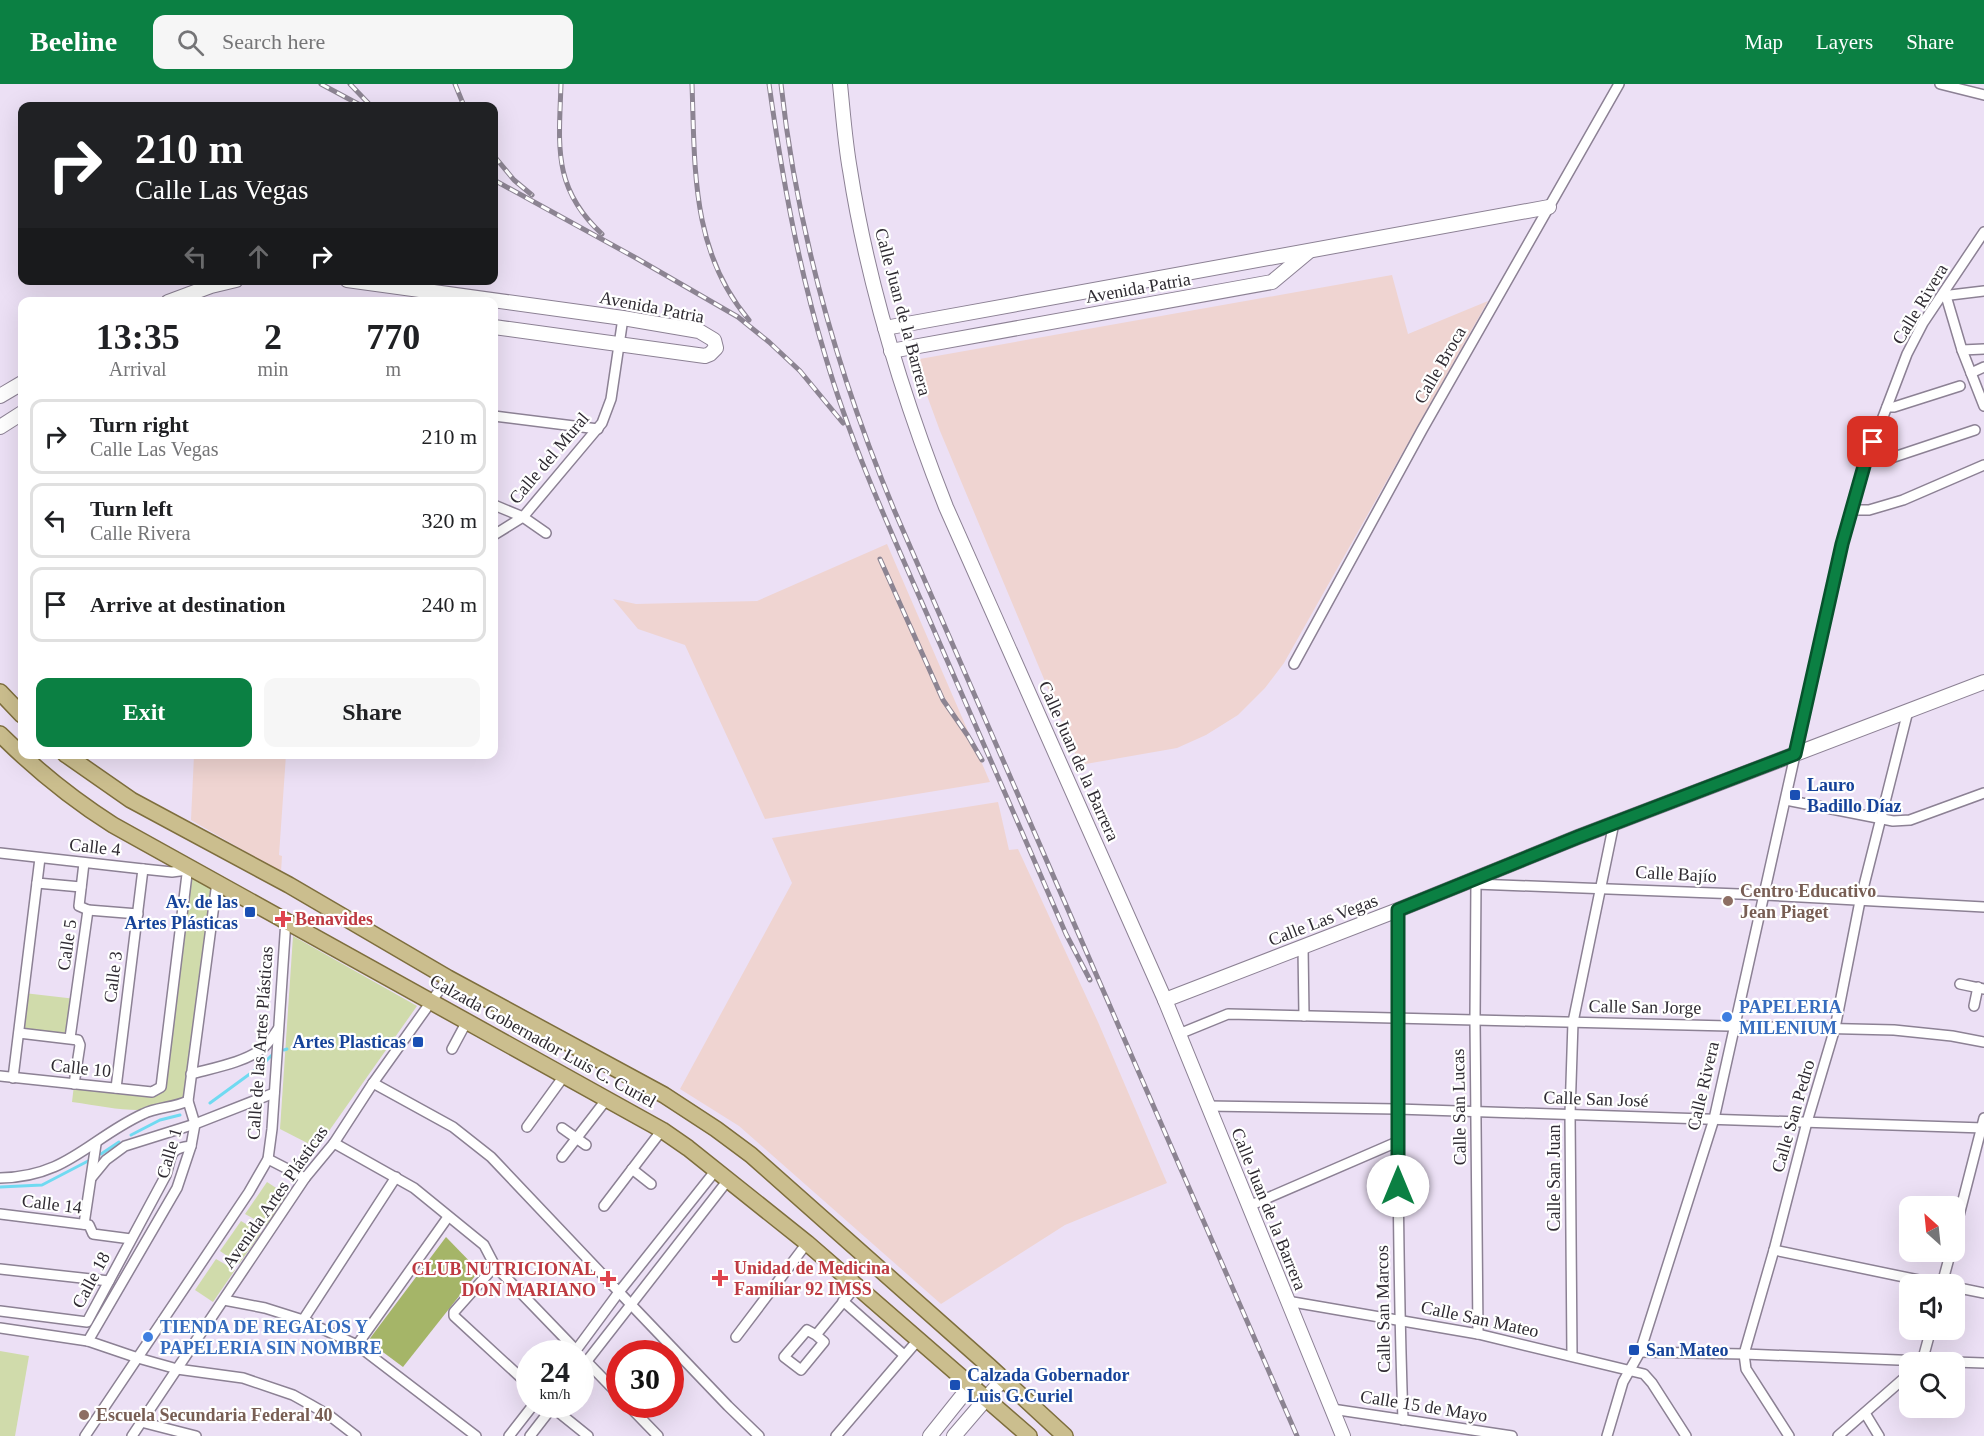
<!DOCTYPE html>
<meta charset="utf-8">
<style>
:root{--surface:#fff;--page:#f6f6f6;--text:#202124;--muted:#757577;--line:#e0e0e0;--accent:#0b8043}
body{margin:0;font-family:Georgia,serif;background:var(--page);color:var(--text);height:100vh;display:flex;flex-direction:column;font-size:22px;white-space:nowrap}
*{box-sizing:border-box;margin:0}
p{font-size:20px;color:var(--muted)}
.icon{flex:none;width:33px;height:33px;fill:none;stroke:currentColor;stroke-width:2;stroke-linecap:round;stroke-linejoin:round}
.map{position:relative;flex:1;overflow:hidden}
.panel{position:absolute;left:18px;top:213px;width:480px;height:462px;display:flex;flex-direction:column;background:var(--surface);border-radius:12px;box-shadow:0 6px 24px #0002}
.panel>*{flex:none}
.top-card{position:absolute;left:18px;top:18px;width:480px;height:183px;border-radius:12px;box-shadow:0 6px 24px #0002;background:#202124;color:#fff;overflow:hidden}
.needle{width:39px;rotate:333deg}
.fabs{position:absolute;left:1899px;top:1112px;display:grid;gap:12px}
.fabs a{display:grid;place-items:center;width:66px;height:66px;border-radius:12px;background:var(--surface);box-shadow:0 6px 24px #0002;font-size:30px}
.speed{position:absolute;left:516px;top:1256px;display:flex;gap:12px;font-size:30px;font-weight:700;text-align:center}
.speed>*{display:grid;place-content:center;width:78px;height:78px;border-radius:50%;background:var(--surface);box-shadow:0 6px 24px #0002;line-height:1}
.speed small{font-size:15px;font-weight:400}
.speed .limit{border:9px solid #d22;background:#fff;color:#111}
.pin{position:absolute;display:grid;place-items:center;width:51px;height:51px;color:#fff;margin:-26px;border-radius:12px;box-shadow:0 3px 9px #0006}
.me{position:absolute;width:66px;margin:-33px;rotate:0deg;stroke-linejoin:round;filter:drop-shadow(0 0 4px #0008)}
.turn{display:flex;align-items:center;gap:21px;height:126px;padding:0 18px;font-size:27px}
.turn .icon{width:78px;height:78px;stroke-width:2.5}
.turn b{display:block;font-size:42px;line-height:51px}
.lanes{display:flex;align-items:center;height:57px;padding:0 18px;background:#0003;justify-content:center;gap:30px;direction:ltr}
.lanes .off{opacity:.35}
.eta{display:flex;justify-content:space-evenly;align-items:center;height:102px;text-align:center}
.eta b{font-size:36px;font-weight:700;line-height:42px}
.button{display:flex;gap:12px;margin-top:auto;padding:12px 18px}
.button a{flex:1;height:69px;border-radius:12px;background:var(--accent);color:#fff;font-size:24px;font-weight:700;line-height:69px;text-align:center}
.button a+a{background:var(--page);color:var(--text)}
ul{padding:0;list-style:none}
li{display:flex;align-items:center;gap:18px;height:75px;margin:0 12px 9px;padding:0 6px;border:3px solid var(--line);border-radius:12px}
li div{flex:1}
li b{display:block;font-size:22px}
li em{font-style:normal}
header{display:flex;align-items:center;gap:36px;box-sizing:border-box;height:84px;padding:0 30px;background:var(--accent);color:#fff}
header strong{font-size:28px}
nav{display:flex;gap:33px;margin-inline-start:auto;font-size:21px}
.search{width:420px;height:54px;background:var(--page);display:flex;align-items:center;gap:15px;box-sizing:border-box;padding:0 21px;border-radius:12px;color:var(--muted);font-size:22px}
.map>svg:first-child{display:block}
</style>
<header>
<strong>Beeline</strong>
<div class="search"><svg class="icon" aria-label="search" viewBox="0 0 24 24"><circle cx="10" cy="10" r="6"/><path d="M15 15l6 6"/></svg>Search here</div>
<nav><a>Map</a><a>Layers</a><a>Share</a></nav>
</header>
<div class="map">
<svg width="1984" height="1352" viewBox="0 0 1984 1352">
<rect width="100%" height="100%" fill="#ece0f5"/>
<g fill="#efd4d1">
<polygon points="1392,191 1408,250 1488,217 1284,579 1265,604 1238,631 1206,651 1177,664 1080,681 940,347 914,276"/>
<polygon points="887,460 990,698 765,735 685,561 638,545 613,515 636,520 757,517"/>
<polygon points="194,671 286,671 279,771 282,772 281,788 191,736"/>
<polygon points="998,718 1009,766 1018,765 1098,938 1167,1099 1065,1141 941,1220 739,1042 680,1005 792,799 772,754"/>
</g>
<g fill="#d0dbab">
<path d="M188,791L216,798L186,1017C145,1033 115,1024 72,1018L74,1001L150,1011L162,1002Z"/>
<polygon points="293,852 417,922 317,1064 280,1045"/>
<polygon points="24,909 76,915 70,954 19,949"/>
<polygon points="267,1098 287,1111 267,1142 245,1130"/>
<polygon points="241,1137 261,1149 239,1180 220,1167"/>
<polygon points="216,1175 235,1186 213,1218 195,1206"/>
<polygon points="0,1267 29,1272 15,1352 0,1352"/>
</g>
<polygon fill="#a5b568" points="446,1153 479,1187 403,1283 368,1257"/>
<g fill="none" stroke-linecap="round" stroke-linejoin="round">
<g stroke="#70daf1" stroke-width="3">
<polyline points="284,966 287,965"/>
<polyline points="210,1019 262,981 274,969"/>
<polyline points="131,1051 160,1036 180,1031"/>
<polyline points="101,1070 119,1058"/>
<polyline points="0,1103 42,1101 90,1076"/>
</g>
<defs>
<g id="street">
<polyline points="1940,0 1984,11"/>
<polyline points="1942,212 1984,207"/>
<polyline points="1946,212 1962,266 1984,322"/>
<polyline points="1962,266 1984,265"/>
<polyline points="1971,289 1984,283"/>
<polyline points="1887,323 1894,323 1960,302"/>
<polyline points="494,332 598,345"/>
<polyline points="1867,375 1885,376 1975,346"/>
<polyline points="494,421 523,433 546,449"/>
<polyline points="1852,423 1859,426 1869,426 1903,416 1984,381"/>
<polyline points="494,451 523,433 602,339 611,315 623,234"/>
<polyline points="1294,580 1422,346 1619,0"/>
<polyline points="1786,716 1893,737 1910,736 1984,709"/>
<polyline points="0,769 143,785 172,788 187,786"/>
<polyline points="1476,797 1475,935 1478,1250"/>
<polyline points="37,799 81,803"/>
<polyline points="1475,800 1765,811 1984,823"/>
<polyline points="88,826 138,830"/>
<path d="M1398,826C1397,996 1397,1166 1403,1336"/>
<polyline points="1303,863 1304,932"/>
<polyline points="1960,900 1984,905"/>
<polyline points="1974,922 1978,903"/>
<polyline points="19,949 78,956 80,961 74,1000"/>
<polyline points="1179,950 1228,930 1894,946 1952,952 1984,958"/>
<polyline points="70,954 88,826 79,822 84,779"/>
<polyline points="452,965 467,937"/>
<path d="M191,990C213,984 246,978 263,964C269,959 274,951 278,945"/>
<polyline points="0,992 152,1008 161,1003 188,782"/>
<polyline points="13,994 40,774"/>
<polyline points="373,999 453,1043 491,1073 619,1208 728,1322 759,1352"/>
<polyline points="116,1004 143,785"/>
<polyline points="1207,1022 1397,1025 1984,1044"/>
<polyline points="527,1043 564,992"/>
<polyline points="562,1044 586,1061"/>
<polyline points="334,1059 414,1104 484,1161 495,1182 576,1266"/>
<polyline points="562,1073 606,1016"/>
<polyline points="268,1075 305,1094"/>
<polyline points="632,1085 651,1100"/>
<polyline points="92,1093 106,1076 125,1062 195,1040 274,1009"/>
<path d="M0,1094C67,1093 89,1055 143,1030C157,1023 173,1024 188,1017"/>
<polyline points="604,1122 662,1046"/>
<polyline points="1249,1122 1397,1058"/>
<polyline points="0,1130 89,1141 93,1150 131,1155"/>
<polyline points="84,1140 96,1060"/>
<polyline points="1954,1151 1984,1034"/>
<polyline points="1774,1166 1938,1200"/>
<polyline points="495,1182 454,1228 454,1232 530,1302"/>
<polyline points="0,1185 109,1197"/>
<polyline points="1942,1200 1951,1167"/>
<polyline points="1954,1203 1984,1209"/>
<polyline points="224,1216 265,1224 303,1236 357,1261 476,1352"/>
<polyline points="843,1217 904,1271"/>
<polyline points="1287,1217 1478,1250 1644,1290 1652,1299 1686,1352"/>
<path d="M0,1227L87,1238L166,1091C172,1072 168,1064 191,1062"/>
<polyline points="303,1236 396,1093"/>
<polyline points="0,1244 88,1257 138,1274 177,1285 243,1294 293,1311 311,1321 330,1332 356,1352"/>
<polyline points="816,1251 824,1258 801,1286 784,1273 807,1246 816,1251 857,1201"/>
<polyline points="736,1253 807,1159"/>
<polyline points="88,1257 177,1104 191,1062 195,1040 188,1017 217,798"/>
<polyline points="357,1261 448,1133"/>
<polyline points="1640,1268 1744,1270 1949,1278"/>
<polyline points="574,1269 619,1208 716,1086"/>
<polyline points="1572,1272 1570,1030 1573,938 1614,739"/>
<polyline points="587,1278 620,1312"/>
<polyline points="1922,1278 1931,1245"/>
<polyline points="1954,1278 1984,1279"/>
<polyline points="580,1286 728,1096"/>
<polyline points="627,1320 658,1352"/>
<polyline points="552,1323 588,1352"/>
<polyline points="1332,1325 1512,1352"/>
<polyline points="1865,1329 1879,1352"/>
<polyline points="141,1338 196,1352"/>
<polyline points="85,1352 249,1108 268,1075 272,1045 286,836"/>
<polyline points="132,1352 305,1094 334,1059 373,999 448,894"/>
<polyline points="509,1352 534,1320"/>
<polyline points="530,1352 554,1321"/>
<polyline points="836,1352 918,1256"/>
<polyline points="1607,1352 1623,1298 1640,1268 1714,1035 1842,460 1867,375 1907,270 1923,239 1984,148"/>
<polyline points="1789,1352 1746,1285 1744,1270 1774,1166 1807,1038 1835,944 1860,817 1908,627"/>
<polyline points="1838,1352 1910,1289"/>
</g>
<g id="secondary">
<path d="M840,0C843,29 845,58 850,86C868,202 903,314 946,423L1165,916L1343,1352"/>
<polyline points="347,196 623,234 699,247 714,256 716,264 710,270 705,272 494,243"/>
<polyline points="168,218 211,202 236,196"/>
<polyline points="885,244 1549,123"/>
<polyline points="891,267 1272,198 1308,168"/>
<polyline points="0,312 22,299"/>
<polyline points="0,343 22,329"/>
<polyline points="1165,916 1398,826 1578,753 1984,598"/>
<polyline points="930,1352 974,1297 989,1282"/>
<polyline points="954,1352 1003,1295"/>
</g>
<g id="primary">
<polyline points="0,608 22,631"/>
<path d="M0,650C35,685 72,715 113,741L662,1046L688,1064L807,1159L1029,1352"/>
<polyline points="65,670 131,716 289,801 448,894 664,1011 716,1045 751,1071 989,1282 1065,1352"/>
</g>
</defs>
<use href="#street" stroke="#8c8194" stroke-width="12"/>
<use href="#secondary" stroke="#8c8194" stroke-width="16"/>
<use href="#primary" stroke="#7e6e3d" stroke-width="18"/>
<use href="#street" stroke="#fff" stroke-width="9"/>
<use href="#secondary" stroke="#fff" stroke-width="14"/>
<use href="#primary" stroke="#cbbe8e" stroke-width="15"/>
<defs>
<g id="rail">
<polyline points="321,0 362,22"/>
<polyline points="350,0 371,22"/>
<polyline points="455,0 464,22"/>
<path d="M561,0C559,62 552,104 602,150"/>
<path d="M692,0C695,84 691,168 749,236"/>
<path d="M769,0C782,92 798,182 825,271C850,357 887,439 923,521C970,630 1019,740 1066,850L1090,896"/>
<path d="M781,0C797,148 838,291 895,428L1297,1352"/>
<polyline points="494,72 514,96 532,111"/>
<polyline points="494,96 636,174 738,233 769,258 800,287 843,339"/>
<polyline points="880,475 943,616 968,652 982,676"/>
</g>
</defs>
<use href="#rail" stroke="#8c8492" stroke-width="5"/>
<use href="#rail" stroke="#fff" stroke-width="3" stroke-dasharray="9" stroke-linecap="butt"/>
</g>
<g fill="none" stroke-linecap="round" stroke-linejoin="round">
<defs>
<polyline id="route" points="1398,1102 1398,826 1578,753 1795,670 1842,460 1866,375 1873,358"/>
</defs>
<use href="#route" stroke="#07532c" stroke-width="15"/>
<use href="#route" stroke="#0b8043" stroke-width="10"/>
</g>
<g fill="#1a4fb4" stroke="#fff" stroke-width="2">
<rect x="1789" y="705" width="12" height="12" rx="3"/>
<rect x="244" y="822" width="12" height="12" rx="3"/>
<rect x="412" y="952" width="12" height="12" rx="3"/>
<rect x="1628" y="1260" width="12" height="12" rx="3"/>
<rect x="949" y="1295" width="12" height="12" rx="3"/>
</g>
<g fill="#8d6e63" stroke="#fff" stroke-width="2">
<circle cx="1728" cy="817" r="6"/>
<circle cx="84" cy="1331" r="6"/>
</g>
<g fill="#e0444e" stroke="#fff" stroke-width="2">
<path d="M280 826h6v6h6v6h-6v6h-6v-6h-6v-6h6z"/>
<path d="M717 1185h6v6h6v6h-6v6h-6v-6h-6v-6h6z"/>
<path d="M605 1186h6v6h6v6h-6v6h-6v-6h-6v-6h6z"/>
</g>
<g fill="#3f7fe0" stroke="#fff" stroke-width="2">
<circle cx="1727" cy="933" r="6"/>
<circle cx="148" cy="1253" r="6"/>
</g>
<g text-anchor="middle" stroke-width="4.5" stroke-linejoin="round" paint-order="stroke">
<g font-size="18" fill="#2f2b32" stroke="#fff">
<text transform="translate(1138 204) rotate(-10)" y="6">Avenida Patria</text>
<text transform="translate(1920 220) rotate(-59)" y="6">Calle Rivera</text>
<text transform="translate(652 223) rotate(11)" y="6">Avenida Patria</text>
<text transform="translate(903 228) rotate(75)" y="6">Calle Juan de la Barrera</text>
<text transform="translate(1440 281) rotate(-60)" y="6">Calle Broca</text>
<text transform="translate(549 374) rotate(-50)" y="6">Calle del Mural</text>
<text transform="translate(1079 677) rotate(66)" y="6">Calle Juan de la Barrera</text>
<text transform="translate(95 763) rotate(6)" y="6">Calle 4</text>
<text transform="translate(1676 790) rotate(3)" y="6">Calle Bajío</text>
<text transform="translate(1323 836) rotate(-21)" y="6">Calle Las Vegas</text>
<text transform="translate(67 861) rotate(-82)" y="6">Calle 5</text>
<text transform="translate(113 893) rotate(-83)" y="6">Calle 3</text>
<text transform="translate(1645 923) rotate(1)" y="6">Calle San Jorge</text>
<text transform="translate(543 957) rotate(29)" y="6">Calzada Gobernador Luis C. Curiel</text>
<text transform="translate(260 959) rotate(-86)" y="6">Calle de las Artes Plásticas</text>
<text transform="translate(81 984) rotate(6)" y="6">Calle 10</text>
<text transform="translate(1703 1002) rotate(-77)" y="6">Calle Rivera</text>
<text transform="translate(1596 1015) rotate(2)" y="6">Calle San José</text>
<text transform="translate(1459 1023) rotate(-91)" y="6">Calle San Lucas</text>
<text transform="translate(1793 1032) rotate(-74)" y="6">Calle San Pedro</text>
<text transform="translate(169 1069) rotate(-74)" y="6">Calle 1</text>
<text transform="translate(1554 1094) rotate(-90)" y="6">Calle San Juan</text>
<text transform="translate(275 1113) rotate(-55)" y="6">Avenida Artes Plásticas</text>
<text transform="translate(52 1120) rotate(7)" y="6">Calle 14</text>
<text transform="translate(1269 1125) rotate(68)" y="6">Calle Juan de la Barrera</text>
<text transform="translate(91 1196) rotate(-62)" y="6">Calle 18</text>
<text transform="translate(1383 1225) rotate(-91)" y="6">Calle San Marcos</text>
<text transform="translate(1480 1235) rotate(12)" y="6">Calle San Mateo</text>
<text transform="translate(1424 1322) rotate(9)" y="6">Calle 15 de Mayo</text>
</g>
<g font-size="18" font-weight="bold" fill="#164399" stroke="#fff" text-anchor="start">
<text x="1807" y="707">Lauro<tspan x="1807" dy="21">Badillo Díaz</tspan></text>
<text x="238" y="824" text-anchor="end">Av. de las<tspan x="238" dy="21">Artes Plásticas</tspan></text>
<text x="406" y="964" text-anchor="end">Artes Plasticas</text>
<text x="1646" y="1272">San Mateo</text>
<text x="967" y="1297">Calzada Gobernador<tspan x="967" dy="21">Luis G.Curiel</tspan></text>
</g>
<g font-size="18" font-weight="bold" fill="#785e54" stroke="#fff" text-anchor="start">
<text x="1740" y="813">Centro Educativo<tspan x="1740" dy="21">Jean Piaget</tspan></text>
<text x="96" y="1337">Escuela Secundaria Federal 40</text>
</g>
<g font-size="18" font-weight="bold" fill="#be3a42" stroke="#fff" text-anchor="start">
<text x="295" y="841">Benavides</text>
<text x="734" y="1190">Unidad de Medicina<tspan x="734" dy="21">Familiar 92 IMSS</tspan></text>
<text x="596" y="1191" text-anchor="end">CLUB NUTRICIONAL<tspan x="596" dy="21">DON MARIANO</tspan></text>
</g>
<g font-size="18" font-weight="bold" fill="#366cbe" stroke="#fff" text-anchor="start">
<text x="1739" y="929">PAPELERIA<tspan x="1739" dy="21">MILENIUM</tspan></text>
<text x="160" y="1249">TIENDA DE REGALOS Y<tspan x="160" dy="21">PAPELERIA SIN NOMBRE</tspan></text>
</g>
</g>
</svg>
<div class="fabs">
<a><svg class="needle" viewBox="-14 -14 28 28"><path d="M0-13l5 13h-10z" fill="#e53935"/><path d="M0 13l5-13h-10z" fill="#757577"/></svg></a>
<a><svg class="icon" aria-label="sound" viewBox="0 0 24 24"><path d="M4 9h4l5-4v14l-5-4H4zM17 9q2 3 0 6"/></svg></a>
<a><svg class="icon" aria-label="search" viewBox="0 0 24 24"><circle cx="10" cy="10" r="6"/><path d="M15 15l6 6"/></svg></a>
</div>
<div class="speed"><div>24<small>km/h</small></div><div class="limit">30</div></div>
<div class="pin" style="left:1873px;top:358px;background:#d93025"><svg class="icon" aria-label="arrive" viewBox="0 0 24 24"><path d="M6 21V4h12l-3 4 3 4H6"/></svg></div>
<svg class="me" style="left:1398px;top:1102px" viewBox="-20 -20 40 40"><circle r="19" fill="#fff"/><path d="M0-13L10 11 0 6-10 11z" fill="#0b8043"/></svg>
<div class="top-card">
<div class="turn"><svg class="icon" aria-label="right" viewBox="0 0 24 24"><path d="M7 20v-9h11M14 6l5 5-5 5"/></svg><div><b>210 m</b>Calle Las Vegas</div></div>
<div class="lanes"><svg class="icon off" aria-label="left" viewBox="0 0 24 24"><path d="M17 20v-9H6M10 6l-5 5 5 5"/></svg><svg class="icon off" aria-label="ahead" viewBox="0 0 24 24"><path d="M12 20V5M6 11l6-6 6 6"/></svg><svg class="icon" aria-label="right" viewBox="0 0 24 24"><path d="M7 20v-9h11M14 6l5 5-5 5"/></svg></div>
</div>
<section class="panel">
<div class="eta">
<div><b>13:35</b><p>Arrival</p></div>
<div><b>2</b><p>min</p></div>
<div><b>770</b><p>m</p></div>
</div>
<ul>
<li><svg class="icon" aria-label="right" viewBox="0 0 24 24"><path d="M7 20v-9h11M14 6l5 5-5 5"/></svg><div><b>Turn right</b><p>Calle Las Vegas</p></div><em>210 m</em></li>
<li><svg class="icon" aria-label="left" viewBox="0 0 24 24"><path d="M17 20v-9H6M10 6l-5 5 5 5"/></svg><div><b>Turn left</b><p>Calle Rivera</p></div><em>320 m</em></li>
<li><svg class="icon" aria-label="arrive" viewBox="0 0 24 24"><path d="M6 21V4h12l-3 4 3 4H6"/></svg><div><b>Arrive at destination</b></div><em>240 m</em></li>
</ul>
<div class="button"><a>Exit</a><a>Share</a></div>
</section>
</div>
